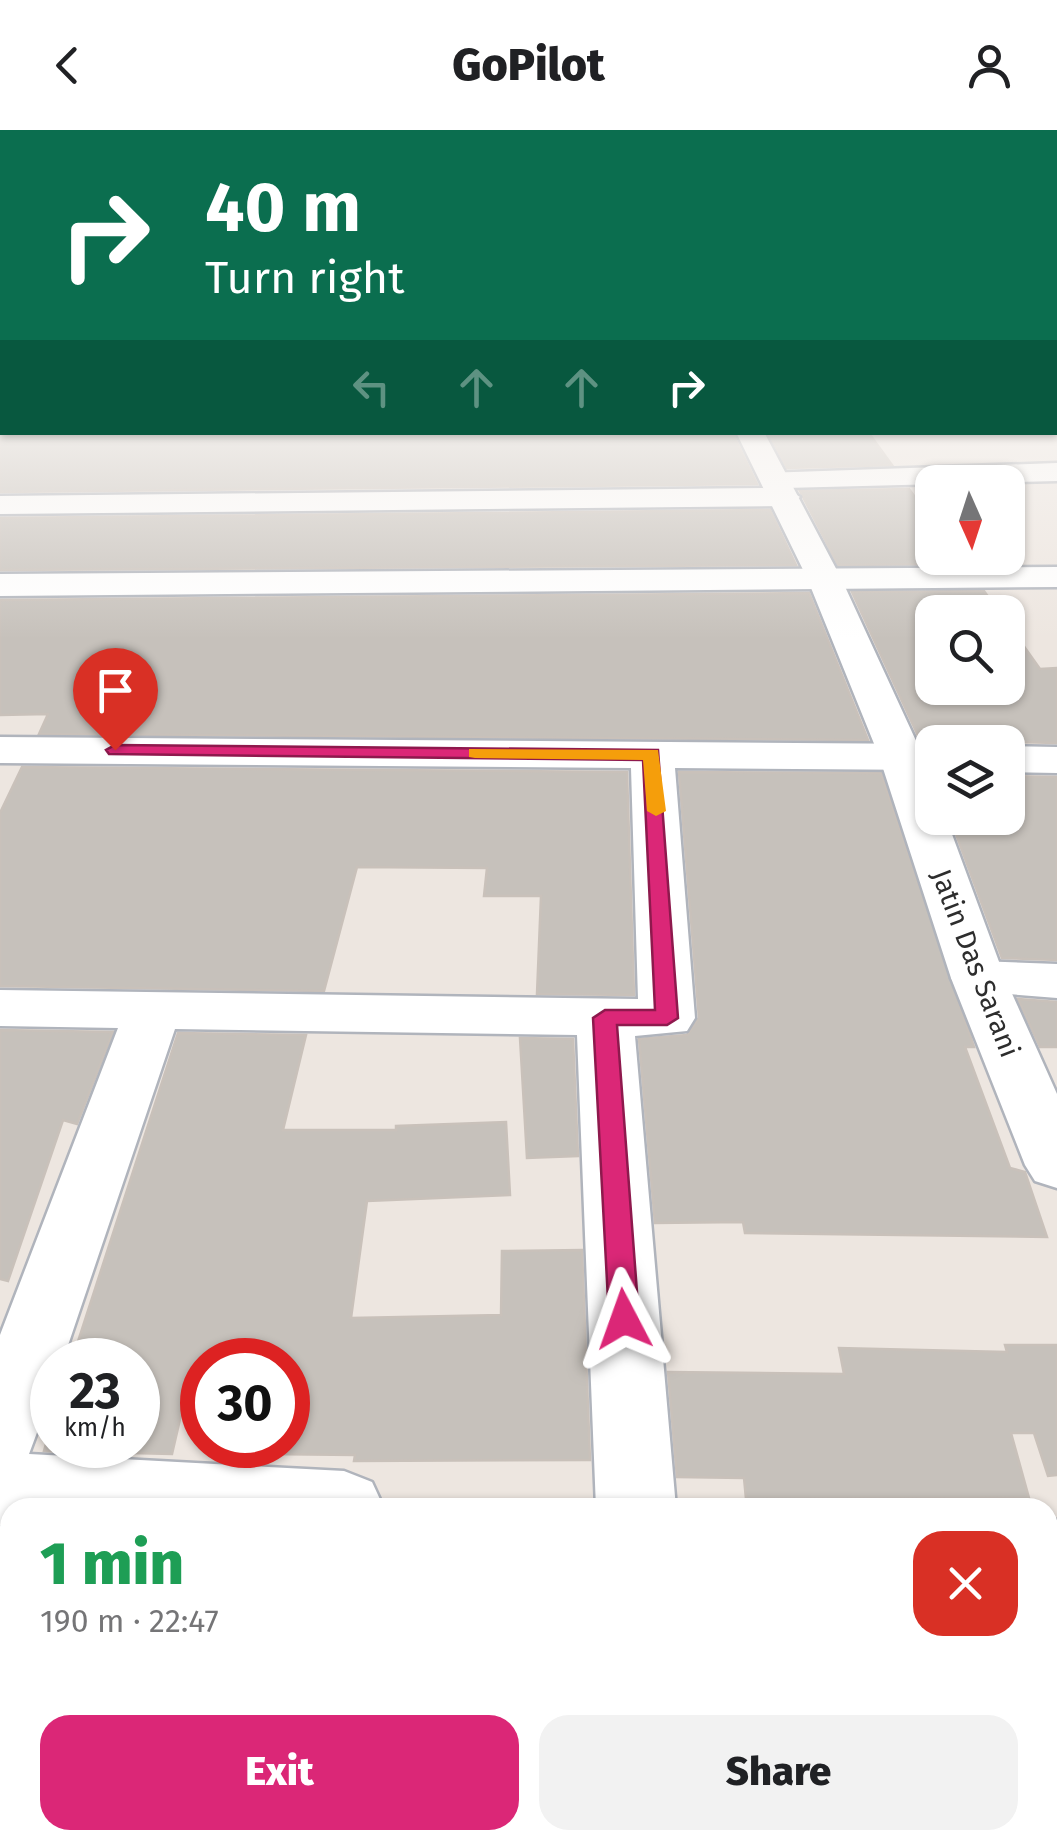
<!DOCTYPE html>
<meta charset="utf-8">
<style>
:root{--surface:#fff;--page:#f2f2f2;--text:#202124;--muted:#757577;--accent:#db2777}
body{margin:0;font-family:"Fira Sans",sans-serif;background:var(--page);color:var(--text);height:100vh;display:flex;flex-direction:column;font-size:38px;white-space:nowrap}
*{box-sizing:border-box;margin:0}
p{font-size:32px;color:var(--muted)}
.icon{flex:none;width:55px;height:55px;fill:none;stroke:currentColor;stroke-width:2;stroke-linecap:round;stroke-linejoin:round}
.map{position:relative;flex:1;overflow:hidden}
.drawer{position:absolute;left:0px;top:1368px;width:1058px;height:352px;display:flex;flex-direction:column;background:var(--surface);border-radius:30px 30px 0 0;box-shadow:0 2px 8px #0004}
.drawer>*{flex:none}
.banner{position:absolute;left:0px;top:0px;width:1058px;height:305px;box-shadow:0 2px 8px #0004;background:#0b6e4f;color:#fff;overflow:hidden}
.needle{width:65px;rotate:177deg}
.buttons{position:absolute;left:915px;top:335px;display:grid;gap:20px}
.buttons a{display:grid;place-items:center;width:110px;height:110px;border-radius:20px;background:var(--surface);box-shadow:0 2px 8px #0004;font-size:50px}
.speed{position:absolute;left:30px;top:1208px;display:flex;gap:20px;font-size:50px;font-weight:700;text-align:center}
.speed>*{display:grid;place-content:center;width:130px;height:130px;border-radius:50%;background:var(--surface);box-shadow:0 2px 8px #0004;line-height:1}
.speed small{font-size:25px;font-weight:400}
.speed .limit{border:15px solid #d22;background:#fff;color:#111}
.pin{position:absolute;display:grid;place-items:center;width:85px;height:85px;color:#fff;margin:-102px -42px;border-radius:50% 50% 50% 0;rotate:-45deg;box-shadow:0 0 10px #0007}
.pin .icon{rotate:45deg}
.me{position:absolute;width:110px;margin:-55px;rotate:356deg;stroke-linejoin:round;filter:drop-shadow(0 0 8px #0008)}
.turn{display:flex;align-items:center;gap:35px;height:210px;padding:0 40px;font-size:45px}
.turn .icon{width:130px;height:130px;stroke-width:2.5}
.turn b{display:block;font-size:70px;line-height:85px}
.lanes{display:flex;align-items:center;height:95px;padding:0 40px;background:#0003;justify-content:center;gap:50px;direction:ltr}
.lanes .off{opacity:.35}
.round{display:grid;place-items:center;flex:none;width:105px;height:105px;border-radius:30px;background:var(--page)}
.head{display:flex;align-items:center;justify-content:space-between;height:170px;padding:0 40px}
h1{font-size:60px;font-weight:800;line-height:75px;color:#1e9e55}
.action{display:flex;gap:20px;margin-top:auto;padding:20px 40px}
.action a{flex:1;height:115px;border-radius:30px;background:var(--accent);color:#fff;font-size:40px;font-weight:800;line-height:115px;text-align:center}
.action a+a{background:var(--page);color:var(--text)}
header{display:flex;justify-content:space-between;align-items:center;height:130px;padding:0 40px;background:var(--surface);font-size:45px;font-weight:800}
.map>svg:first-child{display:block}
</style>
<header><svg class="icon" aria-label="back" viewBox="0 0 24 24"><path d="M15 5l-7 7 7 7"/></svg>GoPilot<svg class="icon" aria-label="person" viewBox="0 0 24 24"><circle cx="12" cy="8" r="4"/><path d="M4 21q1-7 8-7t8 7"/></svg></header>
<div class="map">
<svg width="1057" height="1718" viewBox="0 0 1057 1718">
<rect width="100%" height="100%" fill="#ede6e0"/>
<g fill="#c6c1bb" stroke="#c9c1ba" stroke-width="2.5">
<polygon points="0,302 487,302 488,306 600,307 732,302 757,354 0,362"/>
<polygon points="768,302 868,302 892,335 787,338"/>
<polygon points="909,359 932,391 932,428 959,428 964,434 838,435 800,361"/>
<polygon points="770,380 796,435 0,440 0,388"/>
<polygon points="984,461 999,482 932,482 932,558 1008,558 1008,494 1040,539 1057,538 1057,613 920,610 852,462"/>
<polygon points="809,463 868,610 39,604 48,584 0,585 0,470"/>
<polygon points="22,637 627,642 634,865 537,864 541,766 484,766 487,738 357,737 324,861 0,856 0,683"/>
<polygon points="679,642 881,643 974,917 965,917 1010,1038 1025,1042 1047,1107 745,1103 743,1092 655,1093 639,909 687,905 699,888"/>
<polygon points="1008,646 1057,647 1057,830 1002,828 950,688 1008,688"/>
<polygon points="1018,869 1057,872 1057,917 1040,917"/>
<polygon points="0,900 113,902 77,994 63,990 8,1151 0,1149"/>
<polygon points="178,903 306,905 283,1000 396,1000 396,996 506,992 510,1065 367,1071 351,1188 501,1185 502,1121 582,1120 590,1330 354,1331 355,1325 266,1324 268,1315 288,1315 288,1230 202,1230 202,1272 184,1272 172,1324 44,1321 52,1292 52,1315 138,1315 138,1230 72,1230"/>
<polygon points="520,908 573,909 578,1026 527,1028"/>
<polygon points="1005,1215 1057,1215 1057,1345 1048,1346 1034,1303 1011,1303 1029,1368 746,1369 744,1348 677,1347 668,1242 844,1244 839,1218 1007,1222"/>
</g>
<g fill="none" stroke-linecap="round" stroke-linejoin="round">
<defs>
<g id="minor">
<polygon points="1057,333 1057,351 785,358 800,367 785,376 0,384 0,366 775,358 761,349 765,343"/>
<polygon points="1057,437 1057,457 0,466 0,444"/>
<polygon points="0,607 932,614 932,640 675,638 695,888 687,901 635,906 676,1378 596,1378 577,905 175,899 63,1230 52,1230 52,1262 29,1324 344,1341 372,1352 384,1378 10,1378 10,1396 0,1395 0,1205 118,898 0,896 0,860 638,869 631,638 0,633"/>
<polygon points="1008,616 1057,617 1057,643 1008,642"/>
<polygon points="978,831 1057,834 1057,868 959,860 951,848 959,836"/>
<rect x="1048" y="1390" width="9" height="78"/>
<polygon points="790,1710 886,1710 887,1718 791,1718"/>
</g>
<polygon id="tertiary" points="736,302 764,302 841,448 923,626 932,652 932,688 946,688 1005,848 1057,964 1057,1058 1035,1051 1025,1035 951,848 879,626 807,448"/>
</defs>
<use href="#minor" stroke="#b0b4bc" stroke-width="5"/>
<use href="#tertiary" stroke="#b0b4bc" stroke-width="5"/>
<use href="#minor" fill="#fff" fill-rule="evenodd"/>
<use href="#tertiary" fill="#fff" fill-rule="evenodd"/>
</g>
<linearGradient id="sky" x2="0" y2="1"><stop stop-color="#7cc3e8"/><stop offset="0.53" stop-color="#f7f4f1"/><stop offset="1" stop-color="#f7f4f1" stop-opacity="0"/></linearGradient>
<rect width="1057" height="509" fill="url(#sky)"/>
<polygon fill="#db2777" stroke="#8e194d" stroke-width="2.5" points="115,615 658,620 678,888 667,895 617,895 639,1189 634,1198 624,1201 614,1198 609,1189 593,888 605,880 655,880 643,630 109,624 106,620"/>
<polygon fill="#f59e0b" points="469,619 658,620 666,681 656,686 647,681 643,630 475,628 469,627"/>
<g text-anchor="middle" stroke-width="8" stroke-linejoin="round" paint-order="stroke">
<g font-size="28" fill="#2d2d2d" stroke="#fff">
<text transform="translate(976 833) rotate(69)" y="10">Jatin Das Sarani</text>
</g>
</g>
</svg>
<div class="buttons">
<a><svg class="needle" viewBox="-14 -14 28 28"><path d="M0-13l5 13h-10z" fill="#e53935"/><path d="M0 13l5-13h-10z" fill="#757577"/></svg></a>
<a><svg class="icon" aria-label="search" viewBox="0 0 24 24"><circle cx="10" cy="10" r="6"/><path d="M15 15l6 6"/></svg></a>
<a><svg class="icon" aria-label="layers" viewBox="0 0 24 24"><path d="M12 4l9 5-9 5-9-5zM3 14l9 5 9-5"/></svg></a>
</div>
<div class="speed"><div>23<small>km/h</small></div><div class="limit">30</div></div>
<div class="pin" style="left:115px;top:620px;background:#d93025"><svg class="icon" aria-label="arrive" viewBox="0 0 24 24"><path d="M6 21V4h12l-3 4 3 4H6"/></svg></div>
<svg class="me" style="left:624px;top:1189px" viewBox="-20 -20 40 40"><path d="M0-17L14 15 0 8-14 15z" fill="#db2777" stroke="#fff" stroke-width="4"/></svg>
<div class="banner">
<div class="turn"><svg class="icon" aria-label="right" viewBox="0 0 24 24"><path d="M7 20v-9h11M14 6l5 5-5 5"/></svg><div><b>40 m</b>Turn right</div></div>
<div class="lanes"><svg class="icon off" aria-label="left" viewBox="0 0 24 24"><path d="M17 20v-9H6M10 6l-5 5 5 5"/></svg><svg class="icon off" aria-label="ahead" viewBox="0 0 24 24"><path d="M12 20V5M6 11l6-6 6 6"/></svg><svg class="icon off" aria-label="ahead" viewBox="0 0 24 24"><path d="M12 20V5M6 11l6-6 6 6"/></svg><svg class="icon" aria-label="right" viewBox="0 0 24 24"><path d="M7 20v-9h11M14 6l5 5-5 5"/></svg></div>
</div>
<section class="drawer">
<div class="head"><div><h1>1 min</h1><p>190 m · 22:47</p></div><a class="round" style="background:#d93025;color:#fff"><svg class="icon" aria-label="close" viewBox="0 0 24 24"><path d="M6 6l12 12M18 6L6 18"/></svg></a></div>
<div class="action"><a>Exit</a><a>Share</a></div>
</section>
</div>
